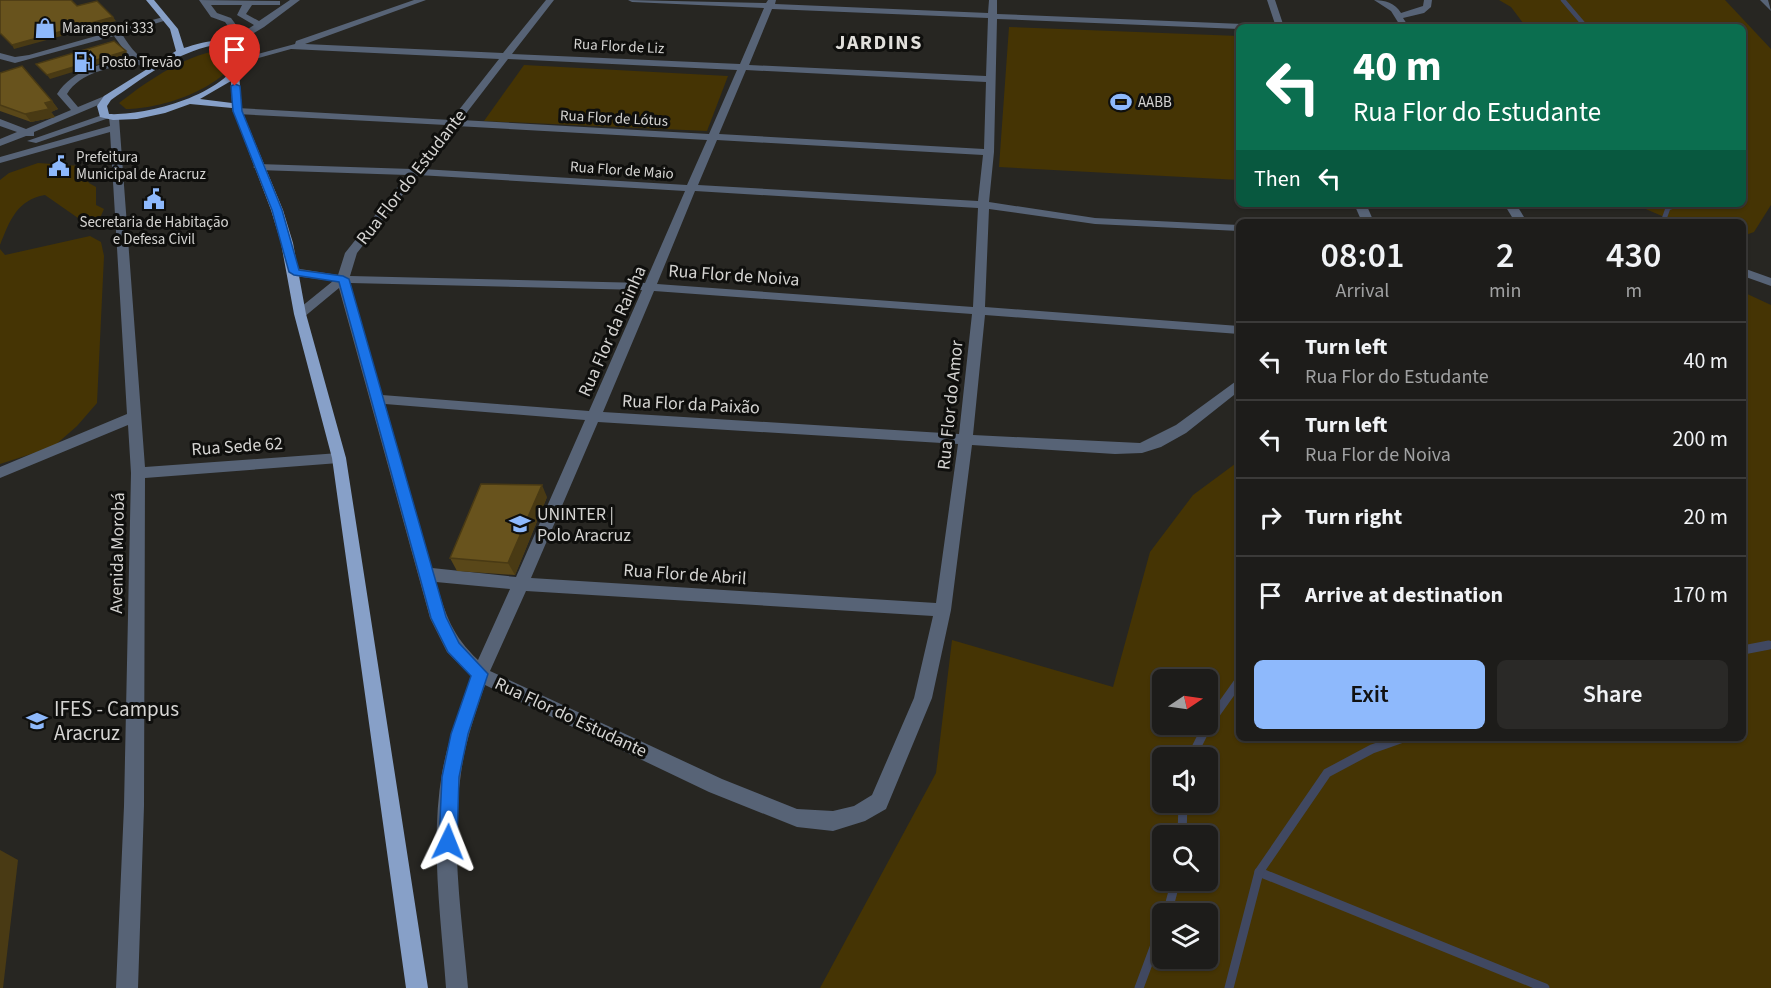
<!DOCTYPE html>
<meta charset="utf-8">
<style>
:root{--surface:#1d1c1a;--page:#2a2927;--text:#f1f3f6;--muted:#a0a1a2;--line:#3b3a39;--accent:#8eb9fc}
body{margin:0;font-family:"Source Sans 3",sans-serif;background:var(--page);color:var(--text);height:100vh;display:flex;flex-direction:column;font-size:22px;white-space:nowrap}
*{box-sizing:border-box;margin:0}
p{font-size:20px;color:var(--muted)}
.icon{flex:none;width:33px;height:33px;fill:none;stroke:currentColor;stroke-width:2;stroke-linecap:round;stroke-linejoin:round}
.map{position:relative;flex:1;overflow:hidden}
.side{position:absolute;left:1236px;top:219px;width:510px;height:522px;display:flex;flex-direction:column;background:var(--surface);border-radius:9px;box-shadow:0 2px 4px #0004,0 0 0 2px var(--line)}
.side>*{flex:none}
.top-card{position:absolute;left:1236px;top:24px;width:510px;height:183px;border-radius:9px;box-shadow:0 2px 4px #0004,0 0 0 2px var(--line);background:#0b6e4f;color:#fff;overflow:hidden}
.needle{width:39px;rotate:77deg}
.fabs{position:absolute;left:1152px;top:669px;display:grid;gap:12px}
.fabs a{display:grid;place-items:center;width:66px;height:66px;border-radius:9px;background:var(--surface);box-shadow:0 2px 4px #0004,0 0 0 2px var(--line);font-size:30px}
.pin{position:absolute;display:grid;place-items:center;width:51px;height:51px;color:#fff;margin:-62px -26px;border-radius:50% 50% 50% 0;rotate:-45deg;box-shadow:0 0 6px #0007}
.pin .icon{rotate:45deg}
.me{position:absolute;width:66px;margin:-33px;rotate:2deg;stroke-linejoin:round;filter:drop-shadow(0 0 4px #0008)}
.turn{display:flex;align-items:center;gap:21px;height:126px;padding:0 18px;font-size:27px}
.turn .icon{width:78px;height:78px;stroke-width:2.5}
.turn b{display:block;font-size:42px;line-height:51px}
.then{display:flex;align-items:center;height:57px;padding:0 18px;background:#0003;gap:12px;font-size:22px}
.eta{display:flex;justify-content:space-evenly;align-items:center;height:102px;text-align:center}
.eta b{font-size:36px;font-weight:600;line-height:42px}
.cta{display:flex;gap:12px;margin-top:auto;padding:12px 18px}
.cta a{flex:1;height:69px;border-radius:9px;background:var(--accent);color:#111;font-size:24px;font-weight:600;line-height:69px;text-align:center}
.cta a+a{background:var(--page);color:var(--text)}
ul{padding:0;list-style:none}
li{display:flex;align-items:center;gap:18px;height:78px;padding:0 18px;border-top:2px solid var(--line)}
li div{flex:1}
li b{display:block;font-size:22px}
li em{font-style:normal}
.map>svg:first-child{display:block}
</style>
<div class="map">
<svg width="1771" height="988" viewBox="0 0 1771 988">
<rect width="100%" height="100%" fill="#272622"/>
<g fill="#453404" fill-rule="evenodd">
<polygon points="1499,0 1725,0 1771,49 1771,205 1754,232 1743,236 1743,222 1676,222 1634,204 1743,204 1743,27 1526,27 1511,7"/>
<polygon points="1009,27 1239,36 1239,180 999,167"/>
<path d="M229,49L238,55C224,89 160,109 126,109L119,103C150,79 189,52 229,49Z"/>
<polygon points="524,65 728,76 707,131 484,121"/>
<path d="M38,163L81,166L89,183L96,187V205L104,209L100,218L88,225L45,195C17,200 10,220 0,245V180L9,173Z"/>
<polygon points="90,236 101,242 104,256 97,403 77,426 53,447 0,464 0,249 5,255"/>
<path d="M1743,292L1771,305V988H820L936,773L952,640L1113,687L1150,552L1193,495L1239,461V738H1743ZM1162,680H1208V724H1162ZM1162,758H1208V802H1162ZM1162,836H1208V880H1162ZM1162,914H1208V958H1162Z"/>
</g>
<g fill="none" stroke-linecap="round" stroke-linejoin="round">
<polyline stroke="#404861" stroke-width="4.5" points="1563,0 1586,27"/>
<polyline stroke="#404861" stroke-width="5" points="1663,222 1668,208 1680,204"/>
<polyline stroke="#404861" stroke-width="7" points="1761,647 1771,645"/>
<g stroke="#404861" stroke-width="9">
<polyline points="1743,650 1769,645"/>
<polyline points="1191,758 1207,726 1239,681"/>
<polyline points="1182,836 1183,802"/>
<polyline points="1259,872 1545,988"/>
<polyline points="1167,914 1176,880"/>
<polyline points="1139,988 1162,926"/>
<polyline points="1229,988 1259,872 1327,773 1372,749 1403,738"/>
</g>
<g fill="#576376" fill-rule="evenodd">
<path d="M199,0L280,1V5H252L246,14L259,21L290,0H300L264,27L231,47L227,44L236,37L225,22L211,17ZM211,5H242L237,15L254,25L242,33L231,18L217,13Z"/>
<path d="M414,0H426L305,44L503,53L546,0H554L512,54L740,64L764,8L632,2L628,0L766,3L768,0H776L775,4L988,13L989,0H997V14L1243,24L1247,27H1239V29L997,19L994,152L989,202L1095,218L1239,225V231L1095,224L989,209L985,307L1239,326V334L985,315L973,435L1140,443L1176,425L1239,379V391L1186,433L1161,447L1142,453L1115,454L972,445L951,610L932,698L886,809L865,821L833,831L797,827L709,792L485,685C475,714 465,743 461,773C450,844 462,917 468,988H446C441,917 430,844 442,773C448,740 460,708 471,676L447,652L430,618L339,288L304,317H296V311L333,281L294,276L288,272L294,268L338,275L345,253L407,175L258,170L253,167L258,164L412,169L446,125L237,114L232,111L237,108L451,120L499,59L291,49L248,61L243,58L295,44L296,41ZM772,9L988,18L986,76L749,65ZM508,59L737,70L709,134L461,120ZM746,70L986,82L984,149L719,134ZM456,126L707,140L687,185L422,169ZM717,140L983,155L978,201L698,185ZM418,175L685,191L645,283L350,276L357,253ZM695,191L978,208L973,307L657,284ZM350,283L642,290L589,411L382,395ZM654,291L972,314L959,434L603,412ZM385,404L585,420L516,577L432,568ZM598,422L958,444L936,603L531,578ZM436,582L510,589L478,660C452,635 446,616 436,582ZM526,591L933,616L914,698L872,795L854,806L833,811L797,809L722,779L490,671Z"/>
<polygon points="1267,0 1275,0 1284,27 1276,27"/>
<path d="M1374,0C1385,0 1395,3 1401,13L1423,6L1424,0H1432L1431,7L1424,13L1403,18L1409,27H1401L1391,11Z"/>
<polygon points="1760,0 1768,0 1771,11"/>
<path d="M163,17L170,19L122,34C131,49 140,60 157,66V70L144,68L134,62C111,68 80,72 67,94L78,107L107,95L110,96V100L34,132V136H26L0,146V139L17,132L0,126V119L26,129L71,110L57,94C73,69 102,64 129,57L114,36L15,63L0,59V53L15,57L29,55Z"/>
<polygon points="105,114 119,118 145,467 339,453 346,458 339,463 145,478 144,806 138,988 116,988 124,806 131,473 128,425 0,478 0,467 127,414 110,132 0,163 0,157 110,126 109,118 36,143 27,141"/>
<polygon points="1354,204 1366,204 1374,222 1362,222"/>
<polygon points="1504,204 1516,204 1527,222 1515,222"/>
<polygon points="1743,268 1771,278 1771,286 1743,276"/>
</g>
<path fill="#87a0c8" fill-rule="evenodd" d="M146,0H154L178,29L184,48C204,41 237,33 252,52L250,61L239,74L242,111L283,210L293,243L306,314L346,458L428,988H406L332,458L294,314L281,243L271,210L232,108L190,104L165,113L137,119L113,120L100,117L97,106L104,96L176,51L170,29ZM214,45L240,49L243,52C231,94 147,116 109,114L107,106L111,100C143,78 175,53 214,45ZM231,81L232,103L200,99Z"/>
</g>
<g fill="#594719">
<polygon points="0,73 52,101 58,109 51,112 55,117 31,122 0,111"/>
<polygon points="547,497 515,575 457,571 450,558"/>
</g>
<g fill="#493a14">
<polygon points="113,17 116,21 14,49 12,45"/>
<polygon points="126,51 128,55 50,79 47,75"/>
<polygon points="52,101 58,109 51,112 55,117 31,122 25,114"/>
<polygon points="542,485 547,497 515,575 508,563"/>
<polygon points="0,850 18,860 3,988 0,988"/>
</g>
<g fill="#68531d" stroke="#493a14" stroke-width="1.5">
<polygon points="0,0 71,0 77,6 97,1 113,17 12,45 0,33"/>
<polygon points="114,41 126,51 47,75 36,64"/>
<polygon points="22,66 52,101 45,103 49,109 25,114 0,105 0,73"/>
<polygon points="481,484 542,485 508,563 450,558"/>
</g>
<polygon fill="#1a73e8" stroke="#114b97" stroke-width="1.5" points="235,84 240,86 242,111 282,210 299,270 343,276 349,279 446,617 459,643 488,674 468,734 459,777 457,842 454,848 448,851 441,848 439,842 442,777 451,734 471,676 448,652 431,618 339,282 294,275 289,272 272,210 233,111 231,86"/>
<defs>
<symbol id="shop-bare" viewBox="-9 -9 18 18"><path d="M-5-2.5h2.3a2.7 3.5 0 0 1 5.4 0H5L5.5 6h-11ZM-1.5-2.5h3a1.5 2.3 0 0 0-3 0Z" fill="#8eb9fc" stroke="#0f0f0d" stroke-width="2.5" paint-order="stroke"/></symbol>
<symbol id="fuel-bare" viewBox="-9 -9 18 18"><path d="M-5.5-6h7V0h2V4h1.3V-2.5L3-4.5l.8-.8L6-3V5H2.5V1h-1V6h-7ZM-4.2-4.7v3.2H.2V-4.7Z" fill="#8eb9fc" stroke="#0f0f0d" stroke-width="2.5" paint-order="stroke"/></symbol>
<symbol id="stadium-bare" viewBox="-9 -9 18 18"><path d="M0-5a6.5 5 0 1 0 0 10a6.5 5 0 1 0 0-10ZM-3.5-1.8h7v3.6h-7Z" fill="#8eb9fc" stroke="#0f0f0d" stroke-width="2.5" paint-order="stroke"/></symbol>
<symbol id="civic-bare" viewBox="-9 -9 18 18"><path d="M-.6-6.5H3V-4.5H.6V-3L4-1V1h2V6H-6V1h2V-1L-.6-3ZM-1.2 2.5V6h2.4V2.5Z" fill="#8eb9fc" stroke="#0f0f0d" stroke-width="2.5" paint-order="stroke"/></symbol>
<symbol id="university-bare" viewBox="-9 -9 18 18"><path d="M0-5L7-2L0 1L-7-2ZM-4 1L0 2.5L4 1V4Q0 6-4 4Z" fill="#8eb9fc" stroke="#0f0f0d" stroke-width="2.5" paint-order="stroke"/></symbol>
</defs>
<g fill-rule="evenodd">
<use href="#shop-bare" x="30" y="13" width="30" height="30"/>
<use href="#fuel-bare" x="69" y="47" width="30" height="30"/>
<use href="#stadium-bare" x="1106" y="87" width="30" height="30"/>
<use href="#civic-bare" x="44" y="151" width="30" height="30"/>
<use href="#civic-bare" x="139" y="184" width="30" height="30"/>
<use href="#university-bare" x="505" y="509" width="30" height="30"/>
<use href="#university-bare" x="22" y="706" width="30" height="30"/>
</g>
<g text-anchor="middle" stroke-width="6" stroke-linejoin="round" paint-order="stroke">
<g font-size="15" fill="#d5d4d2" stroke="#0f0f0d" text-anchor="start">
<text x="62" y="33">Marangoni 333</text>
<text x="101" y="67">Posto Trevão</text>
<text x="1138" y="107">AABB</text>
<text x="76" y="162">Prefeitura<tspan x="76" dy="17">Municipal de Aracruz</tspan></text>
<text x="154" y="227" text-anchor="middle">Secretaria de Habitação<tspan x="154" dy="17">e Defesa Civil</tspan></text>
</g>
<g font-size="15" fill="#d5d4d2" stroke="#0f0f0d">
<text transform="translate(619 46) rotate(3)" y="5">Rua Flor de Liz</text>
<text transform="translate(614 118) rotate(3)" y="5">Rua Flor de Lótus</text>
<text transform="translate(622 170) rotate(4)" y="5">Rua Flor de Maio</text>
</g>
<g font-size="18" fill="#d5d4d2" stroke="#0f0f0d">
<text transform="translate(411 177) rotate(-52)" y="6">Rua Flor do Estudante</text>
<text transform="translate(734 275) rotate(4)" y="6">Rua Flor de Noiva</text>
<text transform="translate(612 331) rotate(-66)" y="6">Rua Flor da Rainha</text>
<text transform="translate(691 404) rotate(3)" y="6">Rua Flor da Paixão</text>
<text transform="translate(950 405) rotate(-84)" y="6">Rua Flor do Amor</text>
<text transform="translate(237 446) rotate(-4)" y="6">Rua Sede 62</text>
<text transform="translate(117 553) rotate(-89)" y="6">Avenida Morobá</text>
<text transform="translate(685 574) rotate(4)" y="6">Rua Flor de Abril</text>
<text transform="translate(571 717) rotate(25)" y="6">Rua Flor do Estudante</text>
</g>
<g font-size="18" fill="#d5d4d2" stroke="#0f0f0d" text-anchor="start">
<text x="537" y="520">UNINTER |<tspan x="537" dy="21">Polo Aracruz</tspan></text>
</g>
<g font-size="20" font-weight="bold" letter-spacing="1.5" fill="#e1dfdb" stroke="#0f0f0d">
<text x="879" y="49">JARDINS</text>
</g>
<g font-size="21" fill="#d5d4d2" stroke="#0f0f0d" text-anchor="start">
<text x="54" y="716">IFES - Campus<tspan x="54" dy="24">Aracruz</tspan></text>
</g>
</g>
</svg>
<div class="fabs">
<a><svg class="needle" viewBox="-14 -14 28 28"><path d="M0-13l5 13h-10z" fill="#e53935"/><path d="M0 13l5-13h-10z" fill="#a0a1a2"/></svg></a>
<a><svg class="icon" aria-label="sound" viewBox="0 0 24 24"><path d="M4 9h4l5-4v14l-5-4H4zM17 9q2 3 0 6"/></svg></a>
<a><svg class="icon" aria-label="search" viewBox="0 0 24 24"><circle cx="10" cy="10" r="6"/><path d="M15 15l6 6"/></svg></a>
<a><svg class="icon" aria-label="layers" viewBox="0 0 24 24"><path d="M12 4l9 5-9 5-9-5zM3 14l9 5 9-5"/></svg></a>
</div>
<div class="pin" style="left:235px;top:86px;background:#d93025"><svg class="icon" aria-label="arrive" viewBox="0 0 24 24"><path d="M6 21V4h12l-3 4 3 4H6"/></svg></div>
<svg class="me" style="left:448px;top:842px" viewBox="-20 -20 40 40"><path d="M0-17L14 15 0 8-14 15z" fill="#1a73e8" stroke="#fff" stroke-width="4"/></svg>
<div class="top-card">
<div class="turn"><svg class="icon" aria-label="left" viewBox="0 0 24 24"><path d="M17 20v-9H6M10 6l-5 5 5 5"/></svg><div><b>40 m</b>Rua Flor do Estudante</div></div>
<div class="then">Then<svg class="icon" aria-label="left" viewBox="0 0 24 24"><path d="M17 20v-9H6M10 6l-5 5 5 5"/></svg></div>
</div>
<section class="side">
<div class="eta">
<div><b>08:01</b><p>Arrival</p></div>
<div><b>2</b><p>min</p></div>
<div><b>430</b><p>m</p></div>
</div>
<ul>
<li><svg class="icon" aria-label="left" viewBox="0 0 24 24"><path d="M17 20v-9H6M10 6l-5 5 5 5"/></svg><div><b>Turn left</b><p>Rua Flor do Estudante</p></div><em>40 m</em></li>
<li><svg class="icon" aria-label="left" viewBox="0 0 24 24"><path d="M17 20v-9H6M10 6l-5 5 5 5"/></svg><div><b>Turn left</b><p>Rua Flor de Noiva</p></div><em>200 m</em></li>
<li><svg class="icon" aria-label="right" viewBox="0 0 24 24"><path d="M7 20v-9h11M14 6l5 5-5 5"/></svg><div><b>Turn right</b></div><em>20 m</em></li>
<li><svg class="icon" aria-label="arrive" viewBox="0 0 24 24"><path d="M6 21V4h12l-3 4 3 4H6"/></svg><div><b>Arrive at destination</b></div><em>170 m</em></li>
</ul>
<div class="cta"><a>Exit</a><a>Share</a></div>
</section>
</div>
